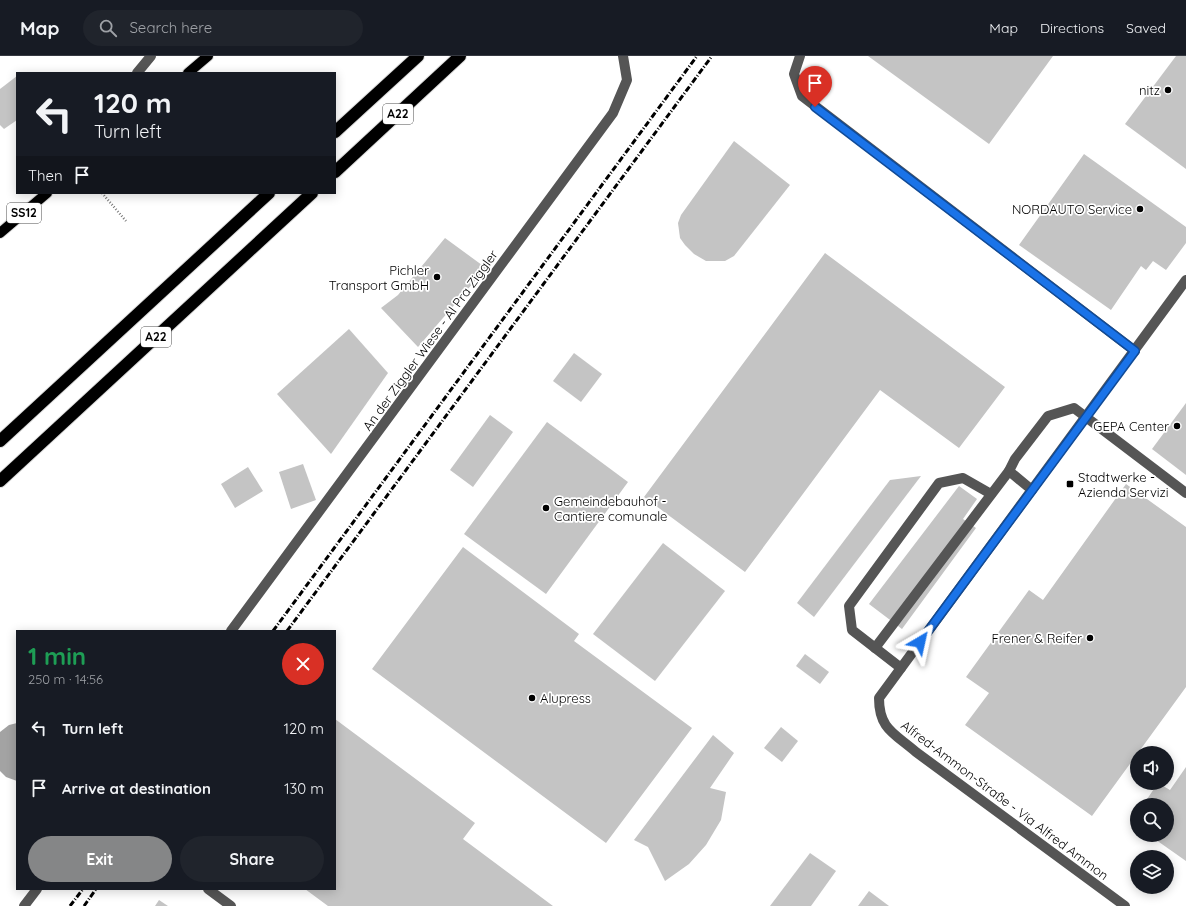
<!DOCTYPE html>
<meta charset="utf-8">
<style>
:root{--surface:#171b24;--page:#20242c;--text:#f1f3f6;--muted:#9ea1a6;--line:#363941;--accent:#858687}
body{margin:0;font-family:Quicksand,sans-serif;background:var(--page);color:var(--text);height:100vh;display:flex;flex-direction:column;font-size:15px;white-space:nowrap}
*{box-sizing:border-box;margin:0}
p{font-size:13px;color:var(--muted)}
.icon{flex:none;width:22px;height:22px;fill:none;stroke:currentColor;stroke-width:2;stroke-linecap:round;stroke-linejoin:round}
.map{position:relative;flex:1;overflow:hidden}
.drawer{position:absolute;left:16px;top:574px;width:320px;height:260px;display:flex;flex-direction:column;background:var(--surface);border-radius:0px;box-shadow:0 2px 10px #0003}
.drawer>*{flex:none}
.top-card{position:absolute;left:16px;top:16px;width:320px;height:122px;border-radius:0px;box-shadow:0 2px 10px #0003;background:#171b24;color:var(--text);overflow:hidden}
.controls{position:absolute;left:1130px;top:690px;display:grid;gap:8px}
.controls a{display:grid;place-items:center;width:44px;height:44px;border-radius:50%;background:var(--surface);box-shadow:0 2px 10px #0003;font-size:20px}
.pin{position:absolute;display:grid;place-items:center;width:34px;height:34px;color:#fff;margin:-41px -17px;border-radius:50% 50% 50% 0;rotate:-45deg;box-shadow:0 0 4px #0007}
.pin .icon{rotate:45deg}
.me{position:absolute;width:44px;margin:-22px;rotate:36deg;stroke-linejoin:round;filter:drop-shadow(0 0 3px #0008)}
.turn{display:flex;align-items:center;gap:14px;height:84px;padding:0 12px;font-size:18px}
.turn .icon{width:52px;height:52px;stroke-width:2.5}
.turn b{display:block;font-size:28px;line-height:34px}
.then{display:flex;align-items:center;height:38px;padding:0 12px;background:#0003;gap:8px;font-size:15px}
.round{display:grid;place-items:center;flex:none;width:42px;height:42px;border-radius:21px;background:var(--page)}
.head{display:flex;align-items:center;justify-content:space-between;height:68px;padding:0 12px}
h1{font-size:24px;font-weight:700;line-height:30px;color:#1e9e55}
.button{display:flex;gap:8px;margin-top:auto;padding:8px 12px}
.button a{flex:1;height:46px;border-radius:24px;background:var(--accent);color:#fff;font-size:16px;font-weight:700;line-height:46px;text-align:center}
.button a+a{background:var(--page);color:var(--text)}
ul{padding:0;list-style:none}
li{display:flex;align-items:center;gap:12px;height:60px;padding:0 12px}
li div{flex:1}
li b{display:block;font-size:15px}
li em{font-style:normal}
header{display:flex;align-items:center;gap:24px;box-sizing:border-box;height:56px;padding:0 20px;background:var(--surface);border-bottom:1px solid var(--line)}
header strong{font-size:19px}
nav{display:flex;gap:22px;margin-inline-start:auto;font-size:14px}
.search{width:280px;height:36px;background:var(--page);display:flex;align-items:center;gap:10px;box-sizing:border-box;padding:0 14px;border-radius:22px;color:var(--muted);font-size:15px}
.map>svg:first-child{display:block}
</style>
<header>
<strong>Map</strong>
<div class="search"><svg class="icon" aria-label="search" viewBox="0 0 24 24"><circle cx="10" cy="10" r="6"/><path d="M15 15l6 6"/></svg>Search here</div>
<nav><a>Map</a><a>Directions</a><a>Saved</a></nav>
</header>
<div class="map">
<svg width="1186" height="850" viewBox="0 0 1186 850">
<rect width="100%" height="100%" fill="#fff"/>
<polygon fill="#a3a3a3" points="17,667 17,725 6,721 0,715 0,676 9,669"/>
<g fill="#c4c4c4">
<polygon points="868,0 1053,0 989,88"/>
<polygon points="1176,0 1186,0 1186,113 1125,68"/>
<polygon points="17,20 17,64 4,73 0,69 0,33"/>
<polygon points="734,85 790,129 734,200 725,205 706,205 694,198 685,189 680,182 678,167 681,159"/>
<polygon points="1084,98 1186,171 1186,187 1166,214 1153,205 1146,214 1141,210 1111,254 1019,189"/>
<polygon points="445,182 486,212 418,291 381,252 398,239"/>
<polygon points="825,197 1005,331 959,392 880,334 745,516 644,441"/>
<polygon points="349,273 388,317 331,398 277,338"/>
<polygon points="574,297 602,318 581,346 553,325"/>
<polygon points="1186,347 1186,419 1152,393"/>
<polygon points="490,359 513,376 473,431 450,414"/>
<polygon points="547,366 628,426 546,538 464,478"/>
<polygon points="303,408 316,444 291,453 279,416"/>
<polygon points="248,411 263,435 235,452 221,428"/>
<polygon points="921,420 814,561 797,547 890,424"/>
<polygon points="1126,428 1186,471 1186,631 1092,760 965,669 989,637 966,621 1029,534 1043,544"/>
<polygon points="959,430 977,443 963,463 976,472 902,573 869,548"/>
<polygon points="663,487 725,535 655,625 593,578"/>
<polygon points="463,491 579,578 574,585 692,672 606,787 372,613"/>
<polygon points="805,598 829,616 820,628 796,610"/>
<polygon points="335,663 475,767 463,783 553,850 328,850 305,833 335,833"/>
<polygon points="781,671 798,685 782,706 764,692"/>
<polygon points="713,679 734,697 710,732 726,736 721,764 706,789 689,808 665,825 648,791 634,784"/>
<polygon points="1186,711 1186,805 1149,779 1167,779 1167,749 1143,749 1158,727 1170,734"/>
<polygon points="1137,758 1137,771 1131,766"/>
<polygon points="810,797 836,815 811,850 770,850"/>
<polygon points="869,835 889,850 858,850"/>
<polygon points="159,844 168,850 155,850"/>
</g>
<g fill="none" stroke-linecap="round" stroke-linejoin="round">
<defs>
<g id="major">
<polyline points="188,17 208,0"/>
<polyline points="0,177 47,137"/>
</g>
<g id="highway">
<polyline points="335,76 418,0"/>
<polyline points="335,116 460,0"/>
<polyline points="0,385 269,137"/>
<polyline points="0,425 312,137"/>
</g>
</defs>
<use href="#major" stroke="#dbdbdb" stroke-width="12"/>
<use href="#highway" stroke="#dbdbdb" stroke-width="14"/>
<polyline stroke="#777" stroke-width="2.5" stroke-dasharray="1 2" stroke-linecap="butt" points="102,137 126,165"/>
<g stroke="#555" stroke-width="10">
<polyline points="800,0 794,18 802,40 1135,295"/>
<polyline points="137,17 151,0"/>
<polyline points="1032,434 1009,415 1015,403 1048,360 1074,352 1186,437"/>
<polyline points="231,575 613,57 627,24 623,0"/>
<polyline points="875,592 1009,415"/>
<polyline points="901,612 852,574 849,550 939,427 963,422 991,438"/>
<polyline points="208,833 231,850"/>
<polyline points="24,850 37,833"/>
<path d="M1125,850L916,696C894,677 879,673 879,642L1186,224"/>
</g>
<use href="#major" stroke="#000" stroke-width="10"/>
<use href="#highway" stroke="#000" stroke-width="12"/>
<g stroke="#000" stroke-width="3" stroke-dasharray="6 2 1 2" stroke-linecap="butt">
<polyline points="273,575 697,0"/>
<polyline points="287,575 712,0"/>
<polyline points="70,850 83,833"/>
<polyline points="84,850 96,833"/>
</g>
</g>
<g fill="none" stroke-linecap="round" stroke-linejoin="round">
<defs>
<polyline id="route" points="815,51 1135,295 920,586"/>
</defs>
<use href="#route" stroke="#114b97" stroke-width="10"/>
<use href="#route" stroke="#1a73e8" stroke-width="7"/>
</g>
<g fill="#000" stroke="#fff" stroke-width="1.5">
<circle cx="1168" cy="34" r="4"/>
<circle cx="1140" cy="153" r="4"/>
<circle cx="437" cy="221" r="4"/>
<circle cx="1177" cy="370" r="4"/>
<rect x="1066" y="424" width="8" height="8" rx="2"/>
<circle cx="546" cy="452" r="4"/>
<circle cx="1090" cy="582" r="4"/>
<circle cx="532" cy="642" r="4"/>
</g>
<g text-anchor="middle" stroke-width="3.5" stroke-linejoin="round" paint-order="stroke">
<g fill="#fff" stroke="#4c4c4c" stroke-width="1">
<rect x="383" y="48" width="30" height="20" rx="3"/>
<rect x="7" y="147" width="34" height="20" rx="3"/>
<rect x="141" y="271" width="30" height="20" rx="3"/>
</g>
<g font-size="12" font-weight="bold" fill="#000">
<text x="398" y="62">A22</text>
<text x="24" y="161">SS12</text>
<text x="156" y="285">A22</text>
</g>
<g font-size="13" fill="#000" stroke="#fff" text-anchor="end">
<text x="1160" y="39">nitz</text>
<text x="1132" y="158">NORDAUTO Service</text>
<text x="429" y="219">Pichler<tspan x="429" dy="15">Transport GmbH</tspan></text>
<text x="1169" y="375">GEPA Center</text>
<text x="1078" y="426" text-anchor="start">Stadtwerke -<tspan x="1078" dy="15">Azienda Servizi</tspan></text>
<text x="554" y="450" text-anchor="start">Gemeindebauhof -<tspan x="554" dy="15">Cantiere comunale</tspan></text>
<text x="1082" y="587">Frener &amp; Reifer</text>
<text x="540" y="647" text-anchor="start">Alupress</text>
</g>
<g font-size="13" fill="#000" stroke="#fff">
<text transform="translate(430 284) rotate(-54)" y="5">An der Ziggler Wiese - Al Pra Ziggler</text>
<text transform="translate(1005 744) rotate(37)" y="5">Alfred-Ammon-Straße - Via Alfred Ammon</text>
</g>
</g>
</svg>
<div class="controls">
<a><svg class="icon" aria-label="sound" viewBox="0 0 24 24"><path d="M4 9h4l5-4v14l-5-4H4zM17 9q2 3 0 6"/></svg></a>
<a><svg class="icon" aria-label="search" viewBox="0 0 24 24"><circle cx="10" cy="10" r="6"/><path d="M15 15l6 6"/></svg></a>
<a><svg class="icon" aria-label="layers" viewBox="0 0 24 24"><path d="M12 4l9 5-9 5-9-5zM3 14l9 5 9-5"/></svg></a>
</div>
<div class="pin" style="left:815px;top:51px;background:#d93025"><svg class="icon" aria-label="arrive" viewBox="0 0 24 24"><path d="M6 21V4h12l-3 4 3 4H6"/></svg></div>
<svg class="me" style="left:920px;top:586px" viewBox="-20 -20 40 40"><path d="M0-17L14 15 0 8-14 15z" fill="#1a73e8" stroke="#fff" stroke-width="4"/></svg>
<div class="top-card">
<div class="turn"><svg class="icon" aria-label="left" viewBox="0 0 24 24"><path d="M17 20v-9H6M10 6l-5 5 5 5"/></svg><div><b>120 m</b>Turn left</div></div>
<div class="then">Then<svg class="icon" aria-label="arrive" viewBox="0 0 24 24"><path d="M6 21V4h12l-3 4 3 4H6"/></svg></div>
</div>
<section class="drawer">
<div class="head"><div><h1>1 min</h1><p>250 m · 14:56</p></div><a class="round" style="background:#d93025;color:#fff"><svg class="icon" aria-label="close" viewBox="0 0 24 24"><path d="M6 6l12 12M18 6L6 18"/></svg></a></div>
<ul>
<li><svg class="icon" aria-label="left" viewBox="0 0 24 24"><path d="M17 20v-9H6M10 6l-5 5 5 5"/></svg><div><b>Turn left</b></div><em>120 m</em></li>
<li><svg class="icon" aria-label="arrive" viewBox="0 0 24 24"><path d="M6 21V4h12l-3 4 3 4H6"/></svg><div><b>Arrive at destination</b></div><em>130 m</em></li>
</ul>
<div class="button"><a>Exit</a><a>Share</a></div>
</section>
</div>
